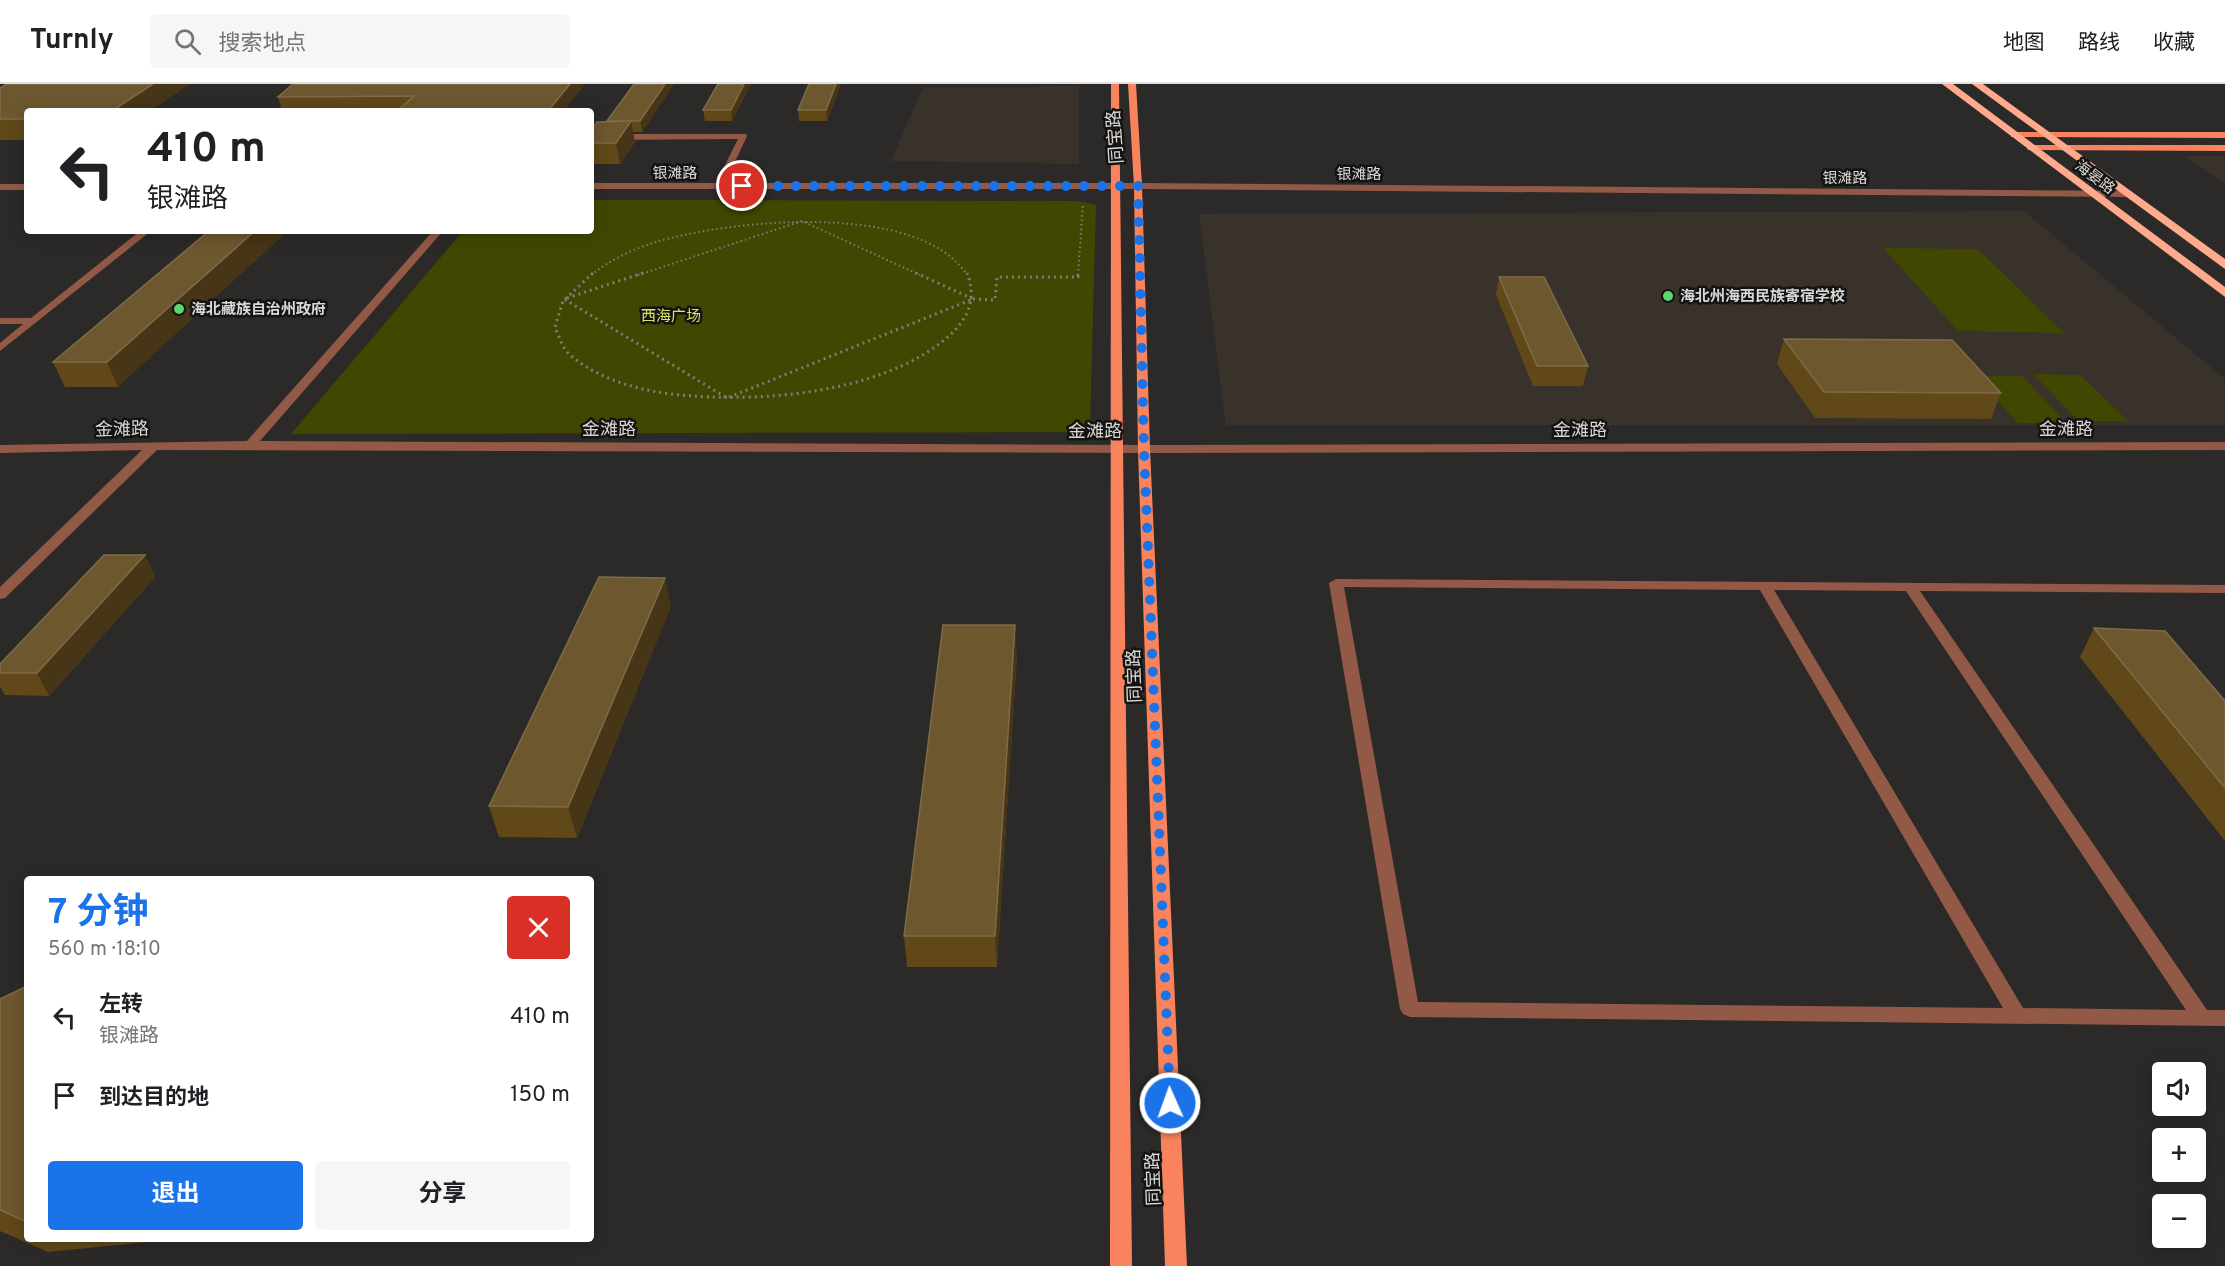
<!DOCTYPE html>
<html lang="zh">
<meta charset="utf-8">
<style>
:root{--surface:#fff;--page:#f6f6f6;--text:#202124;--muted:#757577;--line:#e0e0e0;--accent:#1a73e8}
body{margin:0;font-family:Overpass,"Noto Sans SC",sans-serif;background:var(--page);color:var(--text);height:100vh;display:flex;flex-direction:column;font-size:22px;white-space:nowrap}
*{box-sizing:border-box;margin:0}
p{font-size:20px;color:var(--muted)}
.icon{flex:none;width:33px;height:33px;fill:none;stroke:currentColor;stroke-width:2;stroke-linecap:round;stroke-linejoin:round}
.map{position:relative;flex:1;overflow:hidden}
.details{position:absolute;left:24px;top:792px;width:570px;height:366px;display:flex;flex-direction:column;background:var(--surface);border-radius:6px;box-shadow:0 3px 15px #0003}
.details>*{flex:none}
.guide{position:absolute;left:24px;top:24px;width:570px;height:126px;border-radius:6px;box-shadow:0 3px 15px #0003;background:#fff;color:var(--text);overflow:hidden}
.fabs{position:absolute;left:2152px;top:978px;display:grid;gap:12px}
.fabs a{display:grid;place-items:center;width:54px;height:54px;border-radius:6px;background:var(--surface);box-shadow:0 3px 15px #0003;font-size:30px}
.pin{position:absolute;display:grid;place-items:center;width:51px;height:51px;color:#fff;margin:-26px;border:3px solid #fff;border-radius:50%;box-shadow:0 2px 6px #0007}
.me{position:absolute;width:66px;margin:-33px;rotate:358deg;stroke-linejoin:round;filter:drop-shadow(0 0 4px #0008)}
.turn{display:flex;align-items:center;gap:21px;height:126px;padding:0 24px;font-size:27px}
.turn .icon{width:78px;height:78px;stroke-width:2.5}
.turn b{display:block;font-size:42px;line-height:51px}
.round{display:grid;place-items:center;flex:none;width:63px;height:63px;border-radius:6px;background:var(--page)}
.summary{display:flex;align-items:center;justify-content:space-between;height:102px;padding:0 24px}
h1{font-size:36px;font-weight:700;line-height:45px;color:var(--accent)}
.button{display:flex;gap:12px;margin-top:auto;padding:12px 24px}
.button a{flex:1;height:69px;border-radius:6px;background:var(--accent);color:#fff;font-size:24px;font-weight:700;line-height:69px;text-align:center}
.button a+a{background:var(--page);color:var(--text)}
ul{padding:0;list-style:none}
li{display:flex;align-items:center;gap:18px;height:78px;padding:0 24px}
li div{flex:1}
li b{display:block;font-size:22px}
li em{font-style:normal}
header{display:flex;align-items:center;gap:36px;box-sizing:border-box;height:84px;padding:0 30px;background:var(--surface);border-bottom:2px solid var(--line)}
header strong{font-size:28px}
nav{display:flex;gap:33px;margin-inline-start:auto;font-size:21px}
.search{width:420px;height:54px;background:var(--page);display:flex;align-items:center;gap:15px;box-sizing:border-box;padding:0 21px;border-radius:6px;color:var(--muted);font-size:22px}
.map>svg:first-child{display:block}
</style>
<header>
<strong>Turnly</strong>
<div class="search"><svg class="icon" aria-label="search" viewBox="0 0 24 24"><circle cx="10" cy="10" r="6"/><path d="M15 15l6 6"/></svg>搜索地点</div>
<nav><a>地图</a><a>路线</a><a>收藏</a></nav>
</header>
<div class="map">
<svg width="2225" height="1182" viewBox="0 0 2225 1182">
<rect width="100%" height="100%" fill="#2c2a28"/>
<g fill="#38322b">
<polygon points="1079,2 1079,80 891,77 923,3"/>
<polygon points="2183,72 2225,72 2225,99"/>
<polygon points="2024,127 2225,295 2225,341 1226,341 1199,130"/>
</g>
<g fill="#414700">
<polygon points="591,116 1077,117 1096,121 1090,342 1082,348 291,350 463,147 591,147"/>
<polygon points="1883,164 1978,165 2064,249 1958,247"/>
<polygon points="2033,290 2080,291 2128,337 2079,337"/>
<polygon points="1975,292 2022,292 2067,339 2018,339"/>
</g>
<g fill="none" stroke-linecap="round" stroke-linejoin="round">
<g stroke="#7e7d7b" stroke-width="2" stroke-dasharray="1.5 3" stroke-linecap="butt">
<path d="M591,191C610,176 633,165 656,158C729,136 919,116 967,191"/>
<polyline points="638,191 802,137 920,191"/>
<polyline points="1078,191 1083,120"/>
</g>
<g stroke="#7e7d7b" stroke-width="3" stroke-dasharray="2 4" stroke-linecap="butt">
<path d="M593,189L563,217L555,243C559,252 562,264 570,271C603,299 652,310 694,312C773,318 895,306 954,247C970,231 976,211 967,189"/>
<polyline points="643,189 564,215 727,314 973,215 916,189"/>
<polyline points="973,215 995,216 997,193 1078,193 1078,189"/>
</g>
<g fill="#925946" fill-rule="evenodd">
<polygon points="591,50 746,50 747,52 725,99 1138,99 2128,107 2133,110 2128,113 1138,105 591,105 591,99 716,99 738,55 591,56"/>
<rect x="0" y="100" width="27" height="6"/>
<polygon points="140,147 151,147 0,267 0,259 23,240 0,240 0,234 31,234"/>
<polygon points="433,147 443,147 260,357 1144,361 2225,358 2225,366 1144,369 157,366 5,514 0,515 0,503 142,366 0,369 0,361 247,357"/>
<path d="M1336,495L2225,501V509L1920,507L2207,926H2225V942L1410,933L1403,930L1400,925L1329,499ZM1344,503L1760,506L2003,924L1418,918ZM1774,506L1906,507L2186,926L2023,924Z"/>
</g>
<g fill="#f9835c" fill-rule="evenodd">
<polygon points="1111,0 1119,0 1132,1182 1110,1182"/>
<polygon points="1128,0 1136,0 1142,102 1150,365 1187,1182 1165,1182 1138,365 1134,102"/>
<polygon points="2014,48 2225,48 2225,54 2011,53 2011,49"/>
<polygon points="2031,61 2225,61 2225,67 2028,66 2027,64"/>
</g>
<g fill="#ffaa8d" fill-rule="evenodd">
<polygon points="1942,0 1953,0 2225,203 2225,213"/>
<polygon points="1972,0 1983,0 2225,175 2225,185"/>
</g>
</g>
<g fill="#604819">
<polygon points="293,0 564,27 282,27 278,13"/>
<polygon points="634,0 674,0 642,48 633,48 635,58 620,80 591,80 591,46 607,38"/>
<polygon points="718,0 751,0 732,37 705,37 703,26"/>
<polygon points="841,0 827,37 799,37 798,26"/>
<polygon points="0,4 27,27 27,56 0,56"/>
<polygon points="209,147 118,303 65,303 53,278"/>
<polygon points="1499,193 1588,282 1583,302 1533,302 1496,211"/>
<polygon points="1784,255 2001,309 1991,335 1815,334 1777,280"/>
<polygon points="145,471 155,493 49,612 5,611 0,603 0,580"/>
<polygon points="671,522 577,754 499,753 489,722"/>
<polygon points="2094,544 2225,617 2225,757 2080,573"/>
<polygon points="1017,570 997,883 907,883 904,852"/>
<polygon points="27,902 27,1155 178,1155 48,1168 0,1147 0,915"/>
</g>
<g fill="#463517">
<polygon points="153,0 190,0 150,27 112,27"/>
<polygon points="570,0 585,0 564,27 548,27"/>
<polygon points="665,0 674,0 642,48 640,37"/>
<polygon points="744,0 751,0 732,37 731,26"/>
<polygon points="836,0 841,0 827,37 826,26"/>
<polygon points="631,37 635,58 620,80 616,59"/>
<polygon points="255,147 288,147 118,303 107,278"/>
<polygon points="145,471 155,493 49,612 37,589"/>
<polygon points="665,494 671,522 577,754 568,723"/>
<polygon points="1015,541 1017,570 997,883 995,852"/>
</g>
<g fill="#6d572e" stroke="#7e6c48" stroke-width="1.5">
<polygon points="7,0 153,0 112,27 27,27 27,35 0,35 0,4"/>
<polygon points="293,0 570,0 548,27 397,27 414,12 278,13"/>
<polygon points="634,0 665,0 640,37 607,37"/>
<polygon points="718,0 744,0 731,26 703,26"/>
<polygon points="809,0 836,0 826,26 798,26"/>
<polygon points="631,37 616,59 591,59 591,46 597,38"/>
<polygon points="209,147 255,147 107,278 53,278"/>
<polygon points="1499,193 1544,193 1588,282 1537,282"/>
<polygon points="1784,255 1952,256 2001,309 1824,308"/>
<polygon points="104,471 145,471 37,589 0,589 0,580"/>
<polygon points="599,493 665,494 568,723 489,722"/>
<polygon points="943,541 1015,541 995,852 904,852"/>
<polygon points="2094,544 2165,547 2225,617 2225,704"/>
<polygon points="27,902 27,1137 25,1137 0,1126 0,915"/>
</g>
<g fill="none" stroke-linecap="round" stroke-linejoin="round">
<polyline stroke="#1a73e8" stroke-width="10" stroke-dasharray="0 18" points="742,102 1138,102 1144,365 1170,1019"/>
</g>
<g fill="#5cd56d" stroke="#141312" stroke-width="2">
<circle cx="1668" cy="212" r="6"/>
<circle cx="179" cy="225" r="6"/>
</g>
<g text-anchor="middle" stroke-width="5" stroke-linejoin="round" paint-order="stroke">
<g font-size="15" fill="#d9d8d6" stroke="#141312">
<text x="675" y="94">银滩路</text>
<text x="1359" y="95">银滩路</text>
<text transform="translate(2095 93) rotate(37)" y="5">海晏路</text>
<text x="1845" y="99">银滩路</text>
</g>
<g font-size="15" font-weight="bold" fill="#d9d8d6" stroke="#141312" text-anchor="start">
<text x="1680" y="217">海北州海西民族寄宿学校</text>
<text x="191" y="230">海北藏族自治州政府</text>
</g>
<g font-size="15" fill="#d7e668" stroke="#141312">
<text x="671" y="237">西海广场</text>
</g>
<g font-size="18" fill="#d9d8d6" stroke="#141312">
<text transform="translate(1115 53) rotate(-94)" y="6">同宝路</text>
<text transform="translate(122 345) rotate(-1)" y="6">金滩路</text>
<text x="609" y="351">金滩路</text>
<text x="2066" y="351">金滩路</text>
<text x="1580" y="352">金滩路</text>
<text x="1095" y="353">金滩路</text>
<text transform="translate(1134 592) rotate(-92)" y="6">同宝路</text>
<text transform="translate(1153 1095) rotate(-92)" y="6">同宝路</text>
</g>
</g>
</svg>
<div class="fabs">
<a><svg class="icon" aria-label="sound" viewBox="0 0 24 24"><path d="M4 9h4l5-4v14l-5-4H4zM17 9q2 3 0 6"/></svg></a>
<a>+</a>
<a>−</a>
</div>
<div class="pin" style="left:742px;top:102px;background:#d93025"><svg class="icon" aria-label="arrive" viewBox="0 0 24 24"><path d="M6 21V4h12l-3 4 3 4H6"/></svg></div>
<svg class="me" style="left:1170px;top:1019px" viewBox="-20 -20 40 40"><circle r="17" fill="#1a73e8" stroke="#fff" stroke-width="3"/><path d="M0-11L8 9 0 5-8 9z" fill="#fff"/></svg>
<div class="guide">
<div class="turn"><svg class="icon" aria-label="left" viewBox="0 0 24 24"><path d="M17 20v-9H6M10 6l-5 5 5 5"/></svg><div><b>410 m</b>银滩路</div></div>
</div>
<section class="details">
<div class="summary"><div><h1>7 分钟</h1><p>560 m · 18:10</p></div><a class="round" style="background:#d93025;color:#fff"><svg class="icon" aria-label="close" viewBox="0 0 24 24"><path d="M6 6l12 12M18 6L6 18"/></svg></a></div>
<ul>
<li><svg class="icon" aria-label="left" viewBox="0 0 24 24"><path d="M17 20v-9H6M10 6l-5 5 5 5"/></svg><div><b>左转</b><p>银滩路</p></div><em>410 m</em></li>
<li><svg class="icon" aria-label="arrive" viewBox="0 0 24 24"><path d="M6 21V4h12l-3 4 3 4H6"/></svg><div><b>到达目的地</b></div><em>150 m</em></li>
</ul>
<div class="button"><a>退出</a><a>分享</a></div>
</section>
</div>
